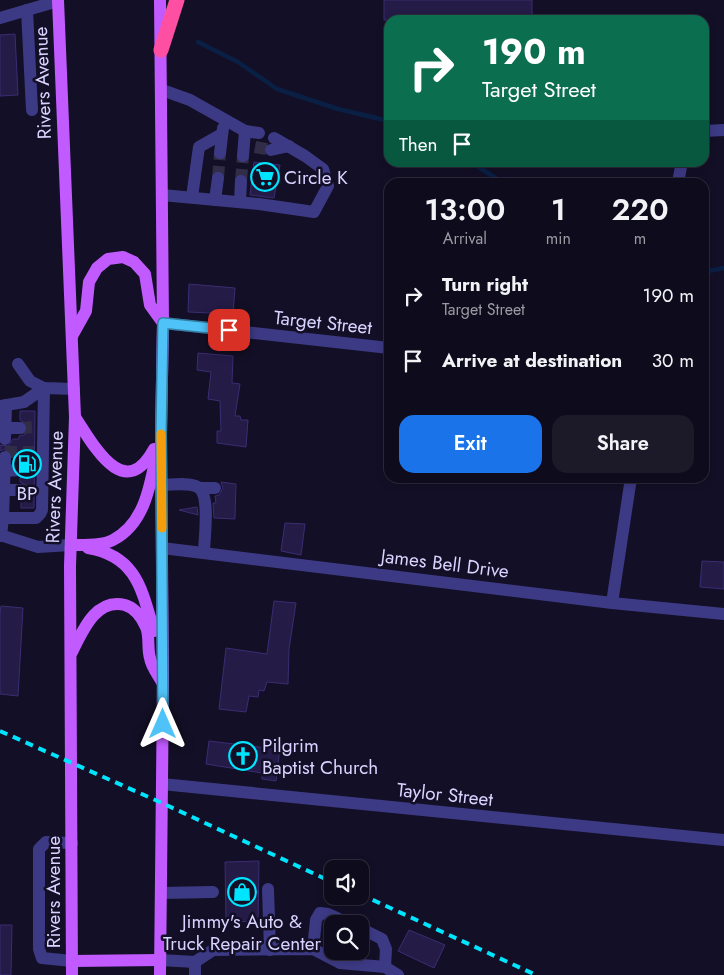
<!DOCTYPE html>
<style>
:root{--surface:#0e0b1c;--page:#1c1929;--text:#f1f3f6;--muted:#9b9ba3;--line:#2e2b3b;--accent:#1a73e8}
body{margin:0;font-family:Jost,sans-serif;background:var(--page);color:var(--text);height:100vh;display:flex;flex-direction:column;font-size:19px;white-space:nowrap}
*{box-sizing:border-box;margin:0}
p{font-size:16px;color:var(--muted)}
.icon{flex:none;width:28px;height:28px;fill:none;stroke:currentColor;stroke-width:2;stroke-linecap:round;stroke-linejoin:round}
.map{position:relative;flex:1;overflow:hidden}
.details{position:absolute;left:384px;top:178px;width:325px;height:305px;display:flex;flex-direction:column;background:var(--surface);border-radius:15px;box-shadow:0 2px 8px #0003,0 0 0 1px var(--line)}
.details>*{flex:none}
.top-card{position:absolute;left:384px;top:15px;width:325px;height:152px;border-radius:15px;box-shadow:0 2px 8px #0003,0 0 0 1px var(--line);background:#0b6e4f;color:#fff;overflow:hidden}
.controls{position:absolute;left:324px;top:860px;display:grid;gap:10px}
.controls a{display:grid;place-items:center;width:45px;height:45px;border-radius:10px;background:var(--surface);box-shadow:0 2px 8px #0003,0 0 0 1px var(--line);font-size:25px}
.pin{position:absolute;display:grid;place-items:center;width:42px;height:42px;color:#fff;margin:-21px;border-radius:10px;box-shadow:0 2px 8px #0006}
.me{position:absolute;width:55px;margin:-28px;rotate:0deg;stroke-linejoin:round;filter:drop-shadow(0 0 4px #0008)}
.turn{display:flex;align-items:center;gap:18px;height:105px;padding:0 15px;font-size:22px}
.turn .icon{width:65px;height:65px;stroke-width:2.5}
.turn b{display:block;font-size:35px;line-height:42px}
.then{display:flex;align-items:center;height:48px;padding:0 15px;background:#0003;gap:10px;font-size:19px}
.eta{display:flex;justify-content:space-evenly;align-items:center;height:85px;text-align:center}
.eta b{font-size:30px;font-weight:600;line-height:35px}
.button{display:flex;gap:10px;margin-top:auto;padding:10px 15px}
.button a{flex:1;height:58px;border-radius:15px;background:var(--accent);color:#fff;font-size:20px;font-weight:600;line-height:58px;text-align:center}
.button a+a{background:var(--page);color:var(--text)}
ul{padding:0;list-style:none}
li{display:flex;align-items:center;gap:15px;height:65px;padding:0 15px}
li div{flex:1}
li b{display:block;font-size:19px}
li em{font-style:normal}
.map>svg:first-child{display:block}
</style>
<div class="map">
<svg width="724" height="975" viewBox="0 0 724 975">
<rect width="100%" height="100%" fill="#130f26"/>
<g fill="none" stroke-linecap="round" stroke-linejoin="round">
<g stroke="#0a1f44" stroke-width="4.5">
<polyline points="198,42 238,62 277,89 338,109 389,121"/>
<polyline points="471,162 502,182"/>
<polyline points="704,272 724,268"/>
</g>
</g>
<g fill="#241b47" stroke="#3b2d73">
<rect x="384" y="0" width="148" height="20"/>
<polygon points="15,34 18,95 0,96 0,35"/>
<polygon points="254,162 280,165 274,198 250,195"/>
<polygon points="189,284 235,288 233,314 188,312"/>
<polygon points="198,353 233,356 232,383 240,384 235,416 240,416 241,420 248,420 246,447 217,443 217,431 221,431 220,401 208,399 211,372 197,370"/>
<polygon points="20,411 35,411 34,508 21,508 21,498 25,497 29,490 28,486 20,482 20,478 27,473 27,466 20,462 20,457 13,457 9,450 5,449 0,451 0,445 8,446 13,439 19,439 19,436 24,435 27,432 27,424 20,420"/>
<polygon points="221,482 236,484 235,519 214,518 213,503 216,503 215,496 219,495 223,488"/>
<polygon points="197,507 198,515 179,510"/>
<polygon points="285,523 305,524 301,555 281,551"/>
<polygon points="702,561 724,562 724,589 700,587"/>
<polygon points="274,601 296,603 289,649 288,684 267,682 264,691 259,690 258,697 249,696 246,712 219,709 226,648 267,654"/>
<polygon points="1,606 23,608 18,696 0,694 0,614"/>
<polygon points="268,738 281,740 276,781 262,779 262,773 206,764 209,741 267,748"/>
<polygon points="259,861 258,922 226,921 225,862"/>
<polygon points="0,925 12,925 11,975 0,975"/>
<polygon points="409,930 445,945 434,968 398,951"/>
</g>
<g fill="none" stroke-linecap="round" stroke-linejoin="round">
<g stroke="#312d47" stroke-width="12" stroke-dasharray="12 6" stroke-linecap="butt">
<polyline points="255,147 271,150"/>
<polyline points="218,178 220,153"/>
<polyline points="241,181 243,156"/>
<polyline points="20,428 34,427"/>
<polyline points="5,452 34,452"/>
<polyline points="20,470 34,470"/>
<polyline points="21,490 35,491"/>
</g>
<g stroke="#3d3a85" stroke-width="12">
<polyline points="27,10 32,110"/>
<polyline points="0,18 58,1"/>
<polyline points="162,90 190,100 245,131 259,133"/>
<polyline points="704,131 724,130"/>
<polyline points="271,150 289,146"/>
<polyline points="220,153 223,128"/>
<polyline points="243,156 245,131"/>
<polyline points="678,182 682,162"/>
<polyline points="162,195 259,204 314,212 328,186 323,169 305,156 274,138"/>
<polyline points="192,197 199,147 222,134"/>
<polyline points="215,200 218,178"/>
<polyline points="240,202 241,181"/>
<polyline points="163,323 389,348"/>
<polyline points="18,364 30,381 44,388 74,389"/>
<polyline points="0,406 24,402 44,388"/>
<polyline points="6,428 20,428"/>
<polyline points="5,439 6,405"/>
<polyline points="4,471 20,470"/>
<path d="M162,485C172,485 188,482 198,487C211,495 204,538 204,553"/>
<polyline points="199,488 215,488"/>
<polyline points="4,490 21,490"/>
<polyline points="3,518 5,457"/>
<polyline points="0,535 38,547 71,545"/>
<polyline points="1,536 3,518 36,518 40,514 42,510 44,388"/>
<polyline points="162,548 612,603 724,614"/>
<polyline points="612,603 631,478"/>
<polyline points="162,784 724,840"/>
<polyline points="72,843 46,842 39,849 39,949 42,958 72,961"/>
<polyline points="268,889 270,950"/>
<polyline points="161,893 213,892"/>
<polyline points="360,928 382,939 386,949 385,967"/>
<polyline points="313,949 316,920 320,913 328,914 350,924"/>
<polyline points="160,960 195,962 195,975"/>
<polyline points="195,962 213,950 313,949 340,963 385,967 398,975"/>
</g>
<g stroke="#c25bff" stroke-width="12">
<polyline points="58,0 75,417 70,566 72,975"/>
<polyline points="72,336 86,311 89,282 97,268 108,259 123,257 134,262 145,274 150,305 163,323"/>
<path d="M75,417C93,444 124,504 154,449"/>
<path d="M71,545C84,545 102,546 113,540C144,524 150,487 156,456"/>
<path d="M88,548C137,556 142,591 154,631"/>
<path d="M72,652C83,630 96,598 125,605C135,608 142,618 146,627C150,636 147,648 150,658C151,666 158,675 162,682"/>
<polyline points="72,961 160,960"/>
<polyline points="160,975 163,684 161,435 163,323 160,0"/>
</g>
<polyline stroke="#ff4fa3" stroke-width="15" points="161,50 177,0"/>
<g stroke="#00e5ff" stroke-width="4" stroke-dasharray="8 6" stroke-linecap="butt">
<polyline points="0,731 162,803 332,882"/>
<polyline points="360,894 536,975"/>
</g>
</g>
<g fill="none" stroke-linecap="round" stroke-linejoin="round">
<defs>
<polyline id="route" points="163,724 161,434 163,323 229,330"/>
</defs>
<use href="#route" stroke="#337fa1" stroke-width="12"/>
<use href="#route" stroke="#4fc3f7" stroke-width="9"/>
<polyline stroke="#f59e0b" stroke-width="9" points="161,434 162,528"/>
</g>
<defs>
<symbol id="supermarket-ring" viewBox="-11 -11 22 22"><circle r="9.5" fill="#130f26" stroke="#00e5ff" stroke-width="1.5"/><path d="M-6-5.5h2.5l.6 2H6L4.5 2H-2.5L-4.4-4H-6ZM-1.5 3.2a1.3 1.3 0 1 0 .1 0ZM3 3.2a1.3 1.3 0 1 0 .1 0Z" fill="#00e5ff"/></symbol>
<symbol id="fuel-ring" viewBox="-11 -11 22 22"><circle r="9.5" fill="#130f26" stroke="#00e5ff" stroke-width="1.5"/><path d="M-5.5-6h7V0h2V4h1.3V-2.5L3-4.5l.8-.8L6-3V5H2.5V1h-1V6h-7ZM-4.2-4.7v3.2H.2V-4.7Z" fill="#00e5ff"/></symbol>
<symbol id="church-ring" viewBox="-11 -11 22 22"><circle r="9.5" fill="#130f26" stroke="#00e5ff" stroke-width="1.5"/><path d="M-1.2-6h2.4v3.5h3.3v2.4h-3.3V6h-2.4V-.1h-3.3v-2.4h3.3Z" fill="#00e5ff"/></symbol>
<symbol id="shop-ring" viewBox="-11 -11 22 22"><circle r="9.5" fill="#130f26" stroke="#00e5ff" stroke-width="1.5"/><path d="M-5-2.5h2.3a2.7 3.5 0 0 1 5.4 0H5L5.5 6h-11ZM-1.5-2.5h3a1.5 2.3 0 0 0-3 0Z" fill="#00e5ff"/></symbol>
</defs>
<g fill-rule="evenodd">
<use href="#supermarket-ring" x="249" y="161" width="32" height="32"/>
<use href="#fuel-ring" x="11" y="448" width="32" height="32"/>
<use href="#church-ring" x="227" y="740" width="32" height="32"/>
<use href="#shop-ring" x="226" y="876" width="32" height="32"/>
</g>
<g text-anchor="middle" stroke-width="5" stroke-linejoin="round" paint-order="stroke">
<g font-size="19" fill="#d9d4ff" stroke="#130f26">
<text transform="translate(42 83) rotate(-92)" y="7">Rivers Avenue</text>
<text transform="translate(323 322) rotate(6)" y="7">Target Street</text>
<text transform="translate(54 487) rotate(-88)" y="7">Rivers Avenue</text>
<text transform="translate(445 563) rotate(7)" y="7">James Bell Drive</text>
<text transform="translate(445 794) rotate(6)" y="7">Taylor Street</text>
<text transform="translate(53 892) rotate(-90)" y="7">Rivers Avenue</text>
</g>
<g font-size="19" fill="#d9d4ff" stroke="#130f26" text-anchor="start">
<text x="284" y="184">Circle K</text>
<text x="27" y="500" text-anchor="middle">BP</text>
<text x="262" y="752">Pilgrim<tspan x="262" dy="22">Baptist Church</tspan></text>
<text x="242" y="928" text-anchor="middle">Jimmy's Auto &amp;<tspan x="242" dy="22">Truck Repair Center</tspan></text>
</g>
</g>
</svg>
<div class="controls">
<a><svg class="icon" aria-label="sound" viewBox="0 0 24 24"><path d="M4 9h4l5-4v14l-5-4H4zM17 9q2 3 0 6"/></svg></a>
<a><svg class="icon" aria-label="search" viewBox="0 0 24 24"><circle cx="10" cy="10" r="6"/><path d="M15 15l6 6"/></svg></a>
</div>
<div class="pin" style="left:229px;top:330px;background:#d93025"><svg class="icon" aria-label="arrive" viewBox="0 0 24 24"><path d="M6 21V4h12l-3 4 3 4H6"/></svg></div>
<svg class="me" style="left:163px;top:724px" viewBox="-20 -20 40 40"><path d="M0-17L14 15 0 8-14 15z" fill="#4fc3f7" stroke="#fff" stroke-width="4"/></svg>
<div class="top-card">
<div class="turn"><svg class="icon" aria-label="right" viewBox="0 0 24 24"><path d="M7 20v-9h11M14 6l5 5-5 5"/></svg><div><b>190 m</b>Target Street</div></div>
<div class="then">Then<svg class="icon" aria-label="arrive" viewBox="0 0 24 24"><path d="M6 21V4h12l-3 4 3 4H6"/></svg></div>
</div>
<section class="details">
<div class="eta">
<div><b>13:00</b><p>Arrival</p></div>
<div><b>1</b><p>min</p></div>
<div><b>220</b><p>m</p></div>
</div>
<ul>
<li><svg class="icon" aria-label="right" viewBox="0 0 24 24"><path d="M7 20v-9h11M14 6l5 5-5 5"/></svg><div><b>Turn right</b><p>Target Street</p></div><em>190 m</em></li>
<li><svg class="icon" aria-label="arrive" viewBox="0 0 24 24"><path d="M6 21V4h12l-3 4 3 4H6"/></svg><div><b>Arrive at destination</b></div><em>30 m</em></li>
</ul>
<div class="button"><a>Exit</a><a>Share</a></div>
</section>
</div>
